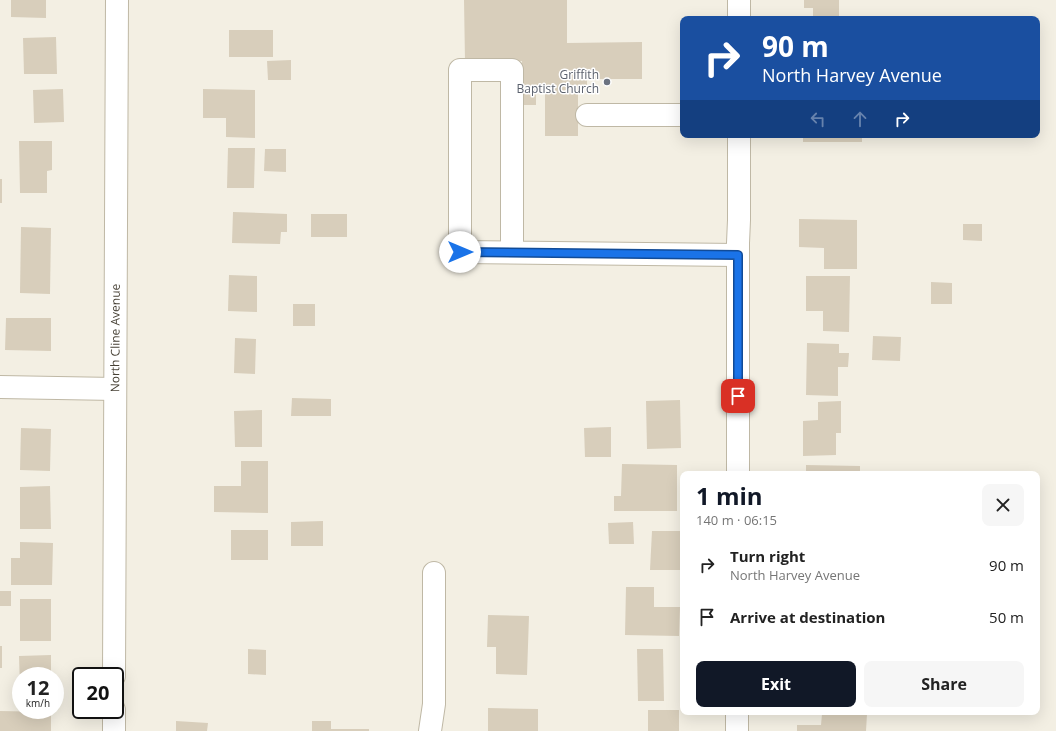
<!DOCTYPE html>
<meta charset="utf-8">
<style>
:root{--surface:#fff;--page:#f6f6f6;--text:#222;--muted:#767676;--accent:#111827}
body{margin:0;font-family:"Open Sans",sans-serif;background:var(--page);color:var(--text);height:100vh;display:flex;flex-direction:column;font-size:15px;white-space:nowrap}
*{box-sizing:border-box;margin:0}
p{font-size:13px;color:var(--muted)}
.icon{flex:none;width:22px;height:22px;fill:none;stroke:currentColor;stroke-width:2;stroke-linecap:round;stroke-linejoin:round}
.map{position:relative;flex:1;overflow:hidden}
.details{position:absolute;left:680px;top:471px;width:360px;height:244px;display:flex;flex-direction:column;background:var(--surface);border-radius:8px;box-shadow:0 4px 16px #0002}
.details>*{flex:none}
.hud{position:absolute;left:680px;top:16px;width:360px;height:122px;border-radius:8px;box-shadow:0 4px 16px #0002;background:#1a4fa0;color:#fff;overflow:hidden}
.speed{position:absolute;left:12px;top:667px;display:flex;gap:8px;font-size:20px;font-weight:700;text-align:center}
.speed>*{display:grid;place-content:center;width:52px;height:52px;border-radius:50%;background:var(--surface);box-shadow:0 4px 16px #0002;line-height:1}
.speed small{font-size:10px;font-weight:400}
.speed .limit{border:2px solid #111;border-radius:6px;background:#fff;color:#111}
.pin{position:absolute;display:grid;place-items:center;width:34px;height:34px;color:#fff;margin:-17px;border-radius:8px;box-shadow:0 2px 6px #0006}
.me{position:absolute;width:44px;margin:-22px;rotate:90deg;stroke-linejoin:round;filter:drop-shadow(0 0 3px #0008)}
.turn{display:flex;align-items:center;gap:14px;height:84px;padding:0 16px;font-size:18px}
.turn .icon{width:52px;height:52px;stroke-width:2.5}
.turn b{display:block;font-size:28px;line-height:34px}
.lanes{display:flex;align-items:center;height:38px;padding:0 16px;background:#0003;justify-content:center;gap:20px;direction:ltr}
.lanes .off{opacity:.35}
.round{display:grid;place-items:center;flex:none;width:42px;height:42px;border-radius:8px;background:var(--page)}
.summary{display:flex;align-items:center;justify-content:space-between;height:68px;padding:0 16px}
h1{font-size:24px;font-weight:700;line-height:30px;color:var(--accent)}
.cta{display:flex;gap:8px;margin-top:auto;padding:8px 16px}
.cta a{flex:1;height:46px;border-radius:8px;background:var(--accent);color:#fff;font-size:16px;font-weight:700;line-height:46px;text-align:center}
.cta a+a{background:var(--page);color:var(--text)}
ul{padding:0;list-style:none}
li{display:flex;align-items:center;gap:12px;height:52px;padding:0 16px}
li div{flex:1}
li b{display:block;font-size:15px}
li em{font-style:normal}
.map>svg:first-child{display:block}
</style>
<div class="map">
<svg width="1056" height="731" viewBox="0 0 1056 731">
<rect width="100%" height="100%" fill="#f3efe3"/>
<g fill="#d8cebb">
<polygon points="11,0 46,0 46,18 11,17"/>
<polygon points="464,0 567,0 567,43 642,42 642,79 587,79 587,86 578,86 578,136 545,136 545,93 536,93 536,105 523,105 522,61 465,61"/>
<polygon points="804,0 839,0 839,19 813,19 813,8 804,8"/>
<rect x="229" y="30" width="44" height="27"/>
<polygon points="56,37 57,74 24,74 23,38"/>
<polygon points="291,60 291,80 268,80 267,61"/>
<polygon points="63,89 64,122 34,123 33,90"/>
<polygon points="203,89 255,90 255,138 226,137 226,118 203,118"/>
<rect x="803" y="135" width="59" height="7"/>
<polygon points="19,141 52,141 52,170 47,171 47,193 20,193"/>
<polygon points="228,148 255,148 254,188 227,188"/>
<polygon points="265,149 286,149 286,172 264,171"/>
<rect x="0" y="179" width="2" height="24"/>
<polygon points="233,212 287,214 287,232 281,232 280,244 232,243"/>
<rect x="311" y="214" width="36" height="23"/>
<polygon points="799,219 857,220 857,269 824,269 824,248 799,247"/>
<polygon points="963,224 982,224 982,241 963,240"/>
<polygon points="21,227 51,228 50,294 20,293"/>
<polygon points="229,275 257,276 257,312 228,311"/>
<polygon points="806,276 850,276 849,332 823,331 823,311 806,311"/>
<polygon points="931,282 952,283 952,304 931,304"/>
<rect x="293" y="304" width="22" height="22"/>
<polygon points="6,318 51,318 51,351 5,350"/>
<polygon points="873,336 901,337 900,361 872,360"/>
<polygon points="235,338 256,339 255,374 234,373"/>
<polygon points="807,343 839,344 839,353 849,353 848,367 838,367 838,396 806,395"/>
<polygon points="292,398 331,399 331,416 291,416"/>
<polygon points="680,400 681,448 647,449 646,401"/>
<polygon points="841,401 841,433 836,433 836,455 803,456 803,421 818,420 818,402"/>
<polygon points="262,410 262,447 235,447 234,411"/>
<polygon points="611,427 611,457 585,457 584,428"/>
<polygon points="21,428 51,429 50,471 20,470"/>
<polygon points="241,461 268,461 268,513 214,512 214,486 241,486"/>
<polygon points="622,464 677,465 677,511 614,511 614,496 621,496"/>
<polygon points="806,465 860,466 860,474 806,474"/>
<polygon points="50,486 51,529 20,529 20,487"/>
<polygon points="323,521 323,546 291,546 291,522"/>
<polygon points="633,522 634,544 609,544 608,523"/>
<rect x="231" y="530" width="37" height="30"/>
<polygon points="652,531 680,531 680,570 650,570"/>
<polygon points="20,542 53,543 52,585 11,585 11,558 20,558"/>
<polygon points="626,587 654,587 654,607 680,607 679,636 625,635"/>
<rect x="0" y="591" width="11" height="15"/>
<rect x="20" y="599" width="31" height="42"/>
<polygon points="488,615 529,616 527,675 496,674 496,647 487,647"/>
<rect x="0" y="646" width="2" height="22"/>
<polygon points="248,649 266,650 266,675 248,674"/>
<polygon points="637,649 663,649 664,701 638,701"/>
<polygon points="51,655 51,676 21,676 21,687 20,687 19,656"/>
<polygon points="488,708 538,709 538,731 488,731"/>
<rect x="648" y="710" width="31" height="21"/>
<polygon points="0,711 51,712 51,731 0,731"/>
<polygon points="822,714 867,714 866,731 797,731 797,725 821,725"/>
<polygon points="176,721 208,723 207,731 176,731"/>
<polygon points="312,721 331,721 331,729 369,729 369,731 312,731"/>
</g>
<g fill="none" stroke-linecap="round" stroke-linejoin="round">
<defs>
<g id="minor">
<polyline points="739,0 739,19"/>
<polyline points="587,115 683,115"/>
<polyline points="512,252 512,70 460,70 460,252 738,255"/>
<polyline points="0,387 115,389"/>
<polyline points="738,474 738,243 739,220 739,135"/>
<path id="s1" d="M114,676L117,0"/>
<polyline points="114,710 114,731"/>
<polyline points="430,731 434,704 434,573"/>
<polyline points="737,731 737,712"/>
</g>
</defs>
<use href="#minor" stroke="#bfb8a5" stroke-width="24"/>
<use href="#minor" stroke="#fff" stroke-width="22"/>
</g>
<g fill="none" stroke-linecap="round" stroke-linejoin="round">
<defs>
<polyline id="route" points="460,252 738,255 738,396"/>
</defs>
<use href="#route" stroke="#114b97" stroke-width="10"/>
<use href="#route" stroke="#1a73e8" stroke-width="7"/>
</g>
<circle fill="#6b7280" stroke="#fff" stroke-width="1.5" cx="607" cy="82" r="4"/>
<g text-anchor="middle" stroke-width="3" stroke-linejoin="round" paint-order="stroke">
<g font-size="12" fill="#5b616d" stroke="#fff" text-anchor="end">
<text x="599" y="79">Griffith<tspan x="599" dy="14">Baptist Church</tspan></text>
</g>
<g font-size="12" fill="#453f33" stroke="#fff">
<text dy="4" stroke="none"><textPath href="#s1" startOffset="338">North Cline Avenue</textPath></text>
</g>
</g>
</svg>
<div class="speed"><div>12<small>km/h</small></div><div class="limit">20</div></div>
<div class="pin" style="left:738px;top:396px;background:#d93025"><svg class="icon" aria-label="arrive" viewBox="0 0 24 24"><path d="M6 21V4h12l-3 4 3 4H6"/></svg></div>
<svg class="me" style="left:460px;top:252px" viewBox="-20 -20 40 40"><circle r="19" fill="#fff"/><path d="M0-13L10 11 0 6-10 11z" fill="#1a73e8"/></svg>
<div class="hud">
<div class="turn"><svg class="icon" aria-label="right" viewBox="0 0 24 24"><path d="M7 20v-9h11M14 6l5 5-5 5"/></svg><div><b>90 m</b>North Harvey Avenue</div></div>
<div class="lanes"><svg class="icon off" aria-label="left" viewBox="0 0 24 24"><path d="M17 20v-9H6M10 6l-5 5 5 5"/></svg><svg class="icon off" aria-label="ahead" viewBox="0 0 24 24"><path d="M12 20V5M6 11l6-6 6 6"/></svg><svg class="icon" aria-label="right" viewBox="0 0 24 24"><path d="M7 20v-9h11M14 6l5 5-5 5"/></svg></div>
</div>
<section class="details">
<div class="summary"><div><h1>1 min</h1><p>140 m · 06:15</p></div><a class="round"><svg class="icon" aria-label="close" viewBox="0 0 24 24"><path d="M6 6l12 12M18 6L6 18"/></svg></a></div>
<ul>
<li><svg class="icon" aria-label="right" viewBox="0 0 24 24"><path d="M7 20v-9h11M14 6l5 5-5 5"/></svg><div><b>Turn right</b><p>North Harvey Avenue</p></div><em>90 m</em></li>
<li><svg class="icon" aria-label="arrive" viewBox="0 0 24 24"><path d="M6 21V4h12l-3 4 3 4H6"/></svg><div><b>Arrive at destination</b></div><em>50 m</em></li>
</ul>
<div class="cta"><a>Exit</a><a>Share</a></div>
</section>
</div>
